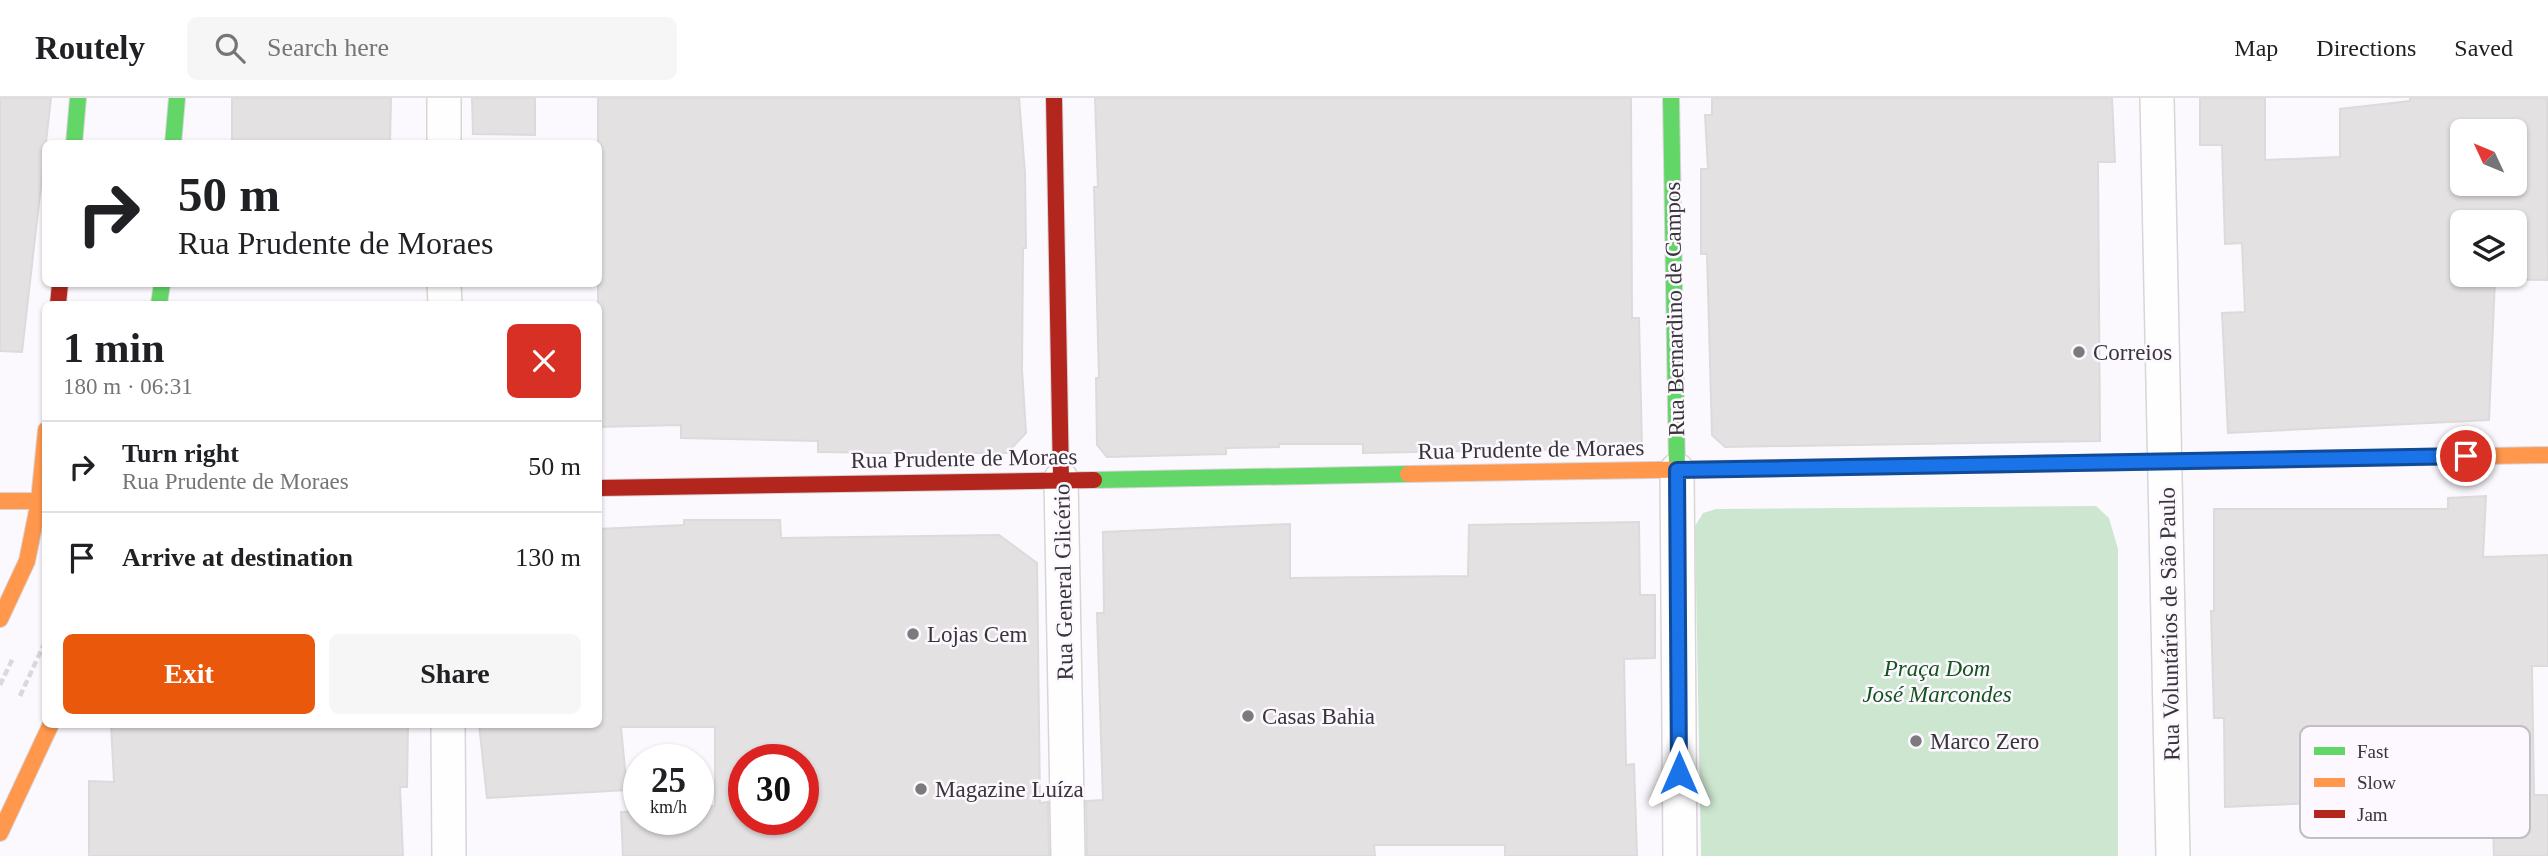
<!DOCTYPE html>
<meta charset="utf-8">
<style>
:root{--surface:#fff;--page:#f6f6f6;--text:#202124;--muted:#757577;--line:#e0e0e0;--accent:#ea580c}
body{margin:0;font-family:Georgia,serif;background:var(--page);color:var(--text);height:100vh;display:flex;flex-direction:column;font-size:26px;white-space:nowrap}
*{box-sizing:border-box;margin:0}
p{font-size:23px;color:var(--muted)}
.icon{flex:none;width:38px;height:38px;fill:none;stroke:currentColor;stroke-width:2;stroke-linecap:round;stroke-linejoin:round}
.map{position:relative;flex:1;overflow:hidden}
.side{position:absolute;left:42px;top:203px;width:560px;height:427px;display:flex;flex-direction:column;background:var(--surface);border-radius:10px;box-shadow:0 2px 5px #0004}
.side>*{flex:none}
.top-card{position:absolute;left:42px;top:42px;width:560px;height:147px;border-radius:10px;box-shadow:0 2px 5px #0004;background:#fff;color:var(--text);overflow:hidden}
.needle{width:46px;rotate:314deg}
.fabs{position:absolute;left:2450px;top:21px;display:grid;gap:14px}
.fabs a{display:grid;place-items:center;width:77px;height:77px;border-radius:10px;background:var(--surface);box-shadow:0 2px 5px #0004;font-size:35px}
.speed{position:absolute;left:623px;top:646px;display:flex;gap:14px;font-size:35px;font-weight:700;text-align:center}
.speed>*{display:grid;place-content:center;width:91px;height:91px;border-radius:50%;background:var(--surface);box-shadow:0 2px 5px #0004;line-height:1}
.speed small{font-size:18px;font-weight:400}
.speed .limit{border:10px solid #d22;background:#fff;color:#111}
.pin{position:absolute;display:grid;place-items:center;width:60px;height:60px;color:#fff;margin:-30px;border:4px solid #fff;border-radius:50%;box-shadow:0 2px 7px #0007}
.me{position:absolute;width:77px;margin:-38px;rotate:0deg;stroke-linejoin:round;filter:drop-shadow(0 0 5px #0008)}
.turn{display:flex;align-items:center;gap:24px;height:147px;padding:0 21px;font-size:32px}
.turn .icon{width:91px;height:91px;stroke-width:2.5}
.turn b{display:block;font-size:49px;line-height:60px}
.round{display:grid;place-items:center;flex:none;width:74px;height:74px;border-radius:10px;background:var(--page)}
.summary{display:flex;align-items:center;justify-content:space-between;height:119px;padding:0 21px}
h1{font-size:42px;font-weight:600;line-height:52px}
.primary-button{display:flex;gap:14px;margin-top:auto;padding:14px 21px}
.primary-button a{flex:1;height:80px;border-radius:10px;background:var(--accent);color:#fff;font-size:28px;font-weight:600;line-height:80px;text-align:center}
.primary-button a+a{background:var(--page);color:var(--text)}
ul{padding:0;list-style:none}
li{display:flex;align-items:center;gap:21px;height:91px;padding:0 21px;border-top:2px solid var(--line)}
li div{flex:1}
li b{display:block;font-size:26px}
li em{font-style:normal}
header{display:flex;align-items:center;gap:42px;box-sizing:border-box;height:98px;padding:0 35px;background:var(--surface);border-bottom:2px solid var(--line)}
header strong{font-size:33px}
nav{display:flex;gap:38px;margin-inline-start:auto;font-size:24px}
.search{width:490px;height:63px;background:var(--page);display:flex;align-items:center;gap:18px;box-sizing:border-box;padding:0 24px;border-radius:10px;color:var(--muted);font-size:26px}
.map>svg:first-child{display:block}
</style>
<header>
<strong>Routely</strong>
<div class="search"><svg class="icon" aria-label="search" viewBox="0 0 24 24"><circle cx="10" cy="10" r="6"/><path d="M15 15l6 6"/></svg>Search here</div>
<nav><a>Map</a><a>Directions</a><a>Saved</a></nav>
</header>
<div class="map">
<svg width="2548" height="758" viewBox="0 0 2548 758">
<rect width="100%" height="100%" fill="#fcf9fe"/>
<polygon fill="#cde6cf" points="2096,408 2109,420 2118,451 2118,758 1701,758 1695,428 1703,415 1716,411"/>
<g fill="#e4e1e2" stroke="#dddadb" stroke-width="2" fill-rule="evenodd">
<polygon points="0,0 51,0 22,254 0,253"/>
<polygon points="232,0 391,0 390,46 232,46"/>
<polygon points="472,0 535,0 535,37 473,36"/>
<polygon points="598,0 1019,0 1025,75 1026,150 1023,150 1022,271 1026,335 1007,355 895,355 818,354 818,343 681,340 681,327 598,329"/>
<polygon points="1095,0 1631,0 1632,220 1639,220 1642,350 1363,355 1363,346 1279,346 1279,349 1226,350 1226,356 1107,359 1097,347 1096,280 1099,280 1094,89 1098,89"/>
<polygon points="1712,0 2112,0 2115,64 2098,64 2100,343 1725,349 1712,337 1707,156 1701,156 1701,71 1708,71 1705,17 1712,17"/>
<path d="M2200,0H2265V62L2340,59V11L2410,3V0H2547L2548,182L2495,181L2489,322L2228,335L2222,215L2245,214L2242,145L2225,146L2222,47H2200ZM2462,33H2515V86H2462ZM2462,124H2515V177H2462Z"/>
<polygon points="2486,398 2483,459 2548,457 2548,568 2532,568 2534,697 2548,697 2548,758 2494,758 2492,697 2225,709 2224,620 2214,620 2211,513 2214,513 2214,411 2448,411 2448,400"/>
<path d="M684,422H780L781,440L999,437L1037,465L1040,705L1048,704L1049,758H623L621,714L639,713V721H698V709L715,708V629H621L627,692L487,700L479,626H598V431L684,427ZM744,662H803V721H744Z"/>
<polygon points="1639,424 1640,497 1655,497 1655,560 1624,561 1626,667 1634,666 1637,758 1505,758 1505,747 1374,747 1375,758 1087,758 1086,703 1103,702 1097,515 1104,515 1103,434 1290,426 1290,480 1468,478 1469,427"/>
<polygon points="111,626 408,626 407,689 400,689 403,758 89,758 89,683 114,684"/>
</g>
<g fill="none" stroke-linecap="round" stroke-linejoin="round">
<defs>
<g id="street">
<polyline points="444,0 444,46"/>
<polyline points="2157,0 2173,758"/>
<polyline points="444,186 445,206"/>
<polyline points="1677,372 1680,758"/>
<polyline points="1061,381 1068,758"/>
<polyline points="448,626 449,758"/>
</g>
<g id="fast">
<polyline points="1671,0 1677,372"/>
<polyline points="74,46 78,0"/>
<polyline points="173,46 177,0"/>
<polyline points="159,206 162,186"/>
<polyline points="1094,382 1408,376"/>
</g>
<g id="slow">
<polyline points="2377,360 2548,357"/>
<polyline points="1408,376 1963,367"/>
<polyline points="0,403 46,403"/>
<polyline points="0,521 27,463 39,403 46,332"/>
<polyline points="0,735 51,626"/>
</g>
<g id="jam">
<polyline points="1054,0 1061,381"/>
<polyline points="58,206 60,186"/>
<polyline points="1963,367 2377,360"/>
<polyline points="598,390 1094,382"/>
</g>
</defs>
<use href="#street" stroke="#d8d5d9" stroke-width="36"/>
<use href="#fast" stroke="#d8d5d9" stroke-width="18"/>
<use href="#slow" stroke="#d8d5d9" stroke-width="18"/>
<use href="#jam" stroke="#d8d5d9" stroke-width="18"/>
<g stroke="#dad8da" stroke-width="4.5" stroke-dasharray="7 3.5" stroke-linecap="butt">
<polyline points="0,587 13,560"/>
<polyline points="20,598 46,542"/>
</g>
<use href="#street" stroke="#fffeff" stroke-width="33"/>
<use href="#fast" stroke="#63d668" stroke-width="16"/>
<use href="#slow" stroke="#ff974d" stroke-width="16"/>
<use href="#jam" stroke="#b3261e" stroke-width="16"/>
</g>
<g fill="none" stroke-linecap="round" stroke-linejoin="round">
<defs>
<polyline id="route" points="1679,675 1677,372 2466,358"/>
</defs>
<use href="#route" stroke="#114b97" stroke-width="18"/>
<use href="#route" stroke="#1a73e8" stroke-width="12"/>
</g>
<g fill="#7c7a7d" stroke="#fdf8ff" stroke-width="2.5">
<circle cx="2079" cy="254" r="7"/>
<circle cx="913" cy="536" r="7"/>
<circle cx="1248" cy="618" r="7"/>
<circle cx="1916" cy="643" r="7"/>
<circle cx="921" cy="691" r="7"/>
</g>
<g text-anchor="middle" stroke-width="5" stroke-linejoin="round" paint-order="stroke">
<g font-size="23" fill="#373538" stroke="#fdf8ff">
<text transform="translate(1674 211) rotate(-91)" y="8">Rua Bernardino de Campos</text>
<text transform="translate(1531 351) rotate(-1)" y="8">Rua Prudente de Moraes</text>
<text transform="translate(964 360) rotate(-1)" y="8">Rua Prudente de Moraes</text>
<text transform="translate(1063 484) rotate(-91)" y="8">Rua General Glicério</text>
<text transform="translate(2169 526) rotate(-91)" y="8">Rua Voluntários de São Paulo</text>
</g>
<g font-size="23" fill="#373538" stroke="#fdf8ff" text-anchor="start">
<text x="2093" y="262">Correios</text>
<text x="927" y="544">Lojas Cem</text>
<text x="1262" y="626">Casas Bahia</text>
<text x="1930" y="651">Marco Zero</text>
<text x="935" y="699">Magazine Luíza</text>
</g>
<g font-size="23" font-style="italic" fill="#12551d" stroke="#fdf8ff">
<text x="1937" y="578">Praça Dom<tspan x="1937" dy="26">José Marcondes</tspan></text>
</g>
</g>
<rect x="2300" y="628" width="230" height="112" rx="10" fill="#fdf8ff" stroke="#c2bec3" stroke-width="2"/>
<rect x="2314" y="649" width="31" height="8" fill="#63d668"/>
<rect x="2314" y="680" width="31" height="9" fill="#ff974d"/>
<rect x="2314" y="712" width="31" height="8" fill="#b3261e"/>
<g font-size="19" fill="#373538">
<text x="2357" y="660">Fast</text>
<text x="2357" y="691">Slow</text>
<text x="2357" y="723">Jam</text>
</g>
</svg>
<div class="fabs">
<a><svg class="needle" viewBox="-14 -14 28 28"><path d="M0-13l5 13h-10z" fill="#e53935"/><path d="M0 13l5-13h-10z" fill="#757577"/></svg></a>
<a><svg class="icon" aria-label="layers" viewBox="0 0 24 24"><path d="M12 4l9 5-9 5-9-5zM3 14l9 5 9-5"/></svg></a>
</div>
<div class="speed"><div>25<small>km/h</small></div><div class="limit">30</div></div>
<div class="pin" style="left:2466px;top:358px;background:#d93025"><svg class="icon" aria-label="arrive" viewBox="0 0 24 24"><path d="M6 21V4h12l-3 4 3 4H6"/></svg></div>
<svg class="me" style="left:1679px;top:675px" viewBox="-20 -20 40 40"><path d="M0-17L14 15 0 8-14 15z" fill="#1a73e8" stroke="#fff" stroke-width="4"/></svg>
<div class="top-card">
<div class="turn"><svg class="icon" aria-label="right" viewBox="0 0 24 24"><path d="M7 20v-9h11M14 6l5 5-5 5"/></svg><div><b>50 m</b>Rua Prudente de Moraes</div></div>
</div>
<section class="side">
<div class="summary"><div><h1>1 min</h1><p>180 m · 06:31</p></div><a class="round" style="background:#d93025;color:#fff"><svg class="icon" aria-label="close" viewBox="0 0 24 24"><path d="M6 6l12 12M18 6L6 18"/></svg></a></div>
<ul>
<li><svg class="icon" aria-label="right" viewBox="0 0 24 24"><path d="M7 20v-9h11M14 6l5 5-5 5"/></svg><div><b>Turn right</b><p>Rua Prudente de Moraes</p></div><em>50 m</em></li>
<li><svg class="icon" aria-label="arrive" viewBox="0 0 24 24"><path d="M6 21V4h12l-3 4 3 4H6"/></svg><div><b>Arrive at destination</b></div><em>130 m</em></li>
</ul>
<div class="primary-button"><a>Exit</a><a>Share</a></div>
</section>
</div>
